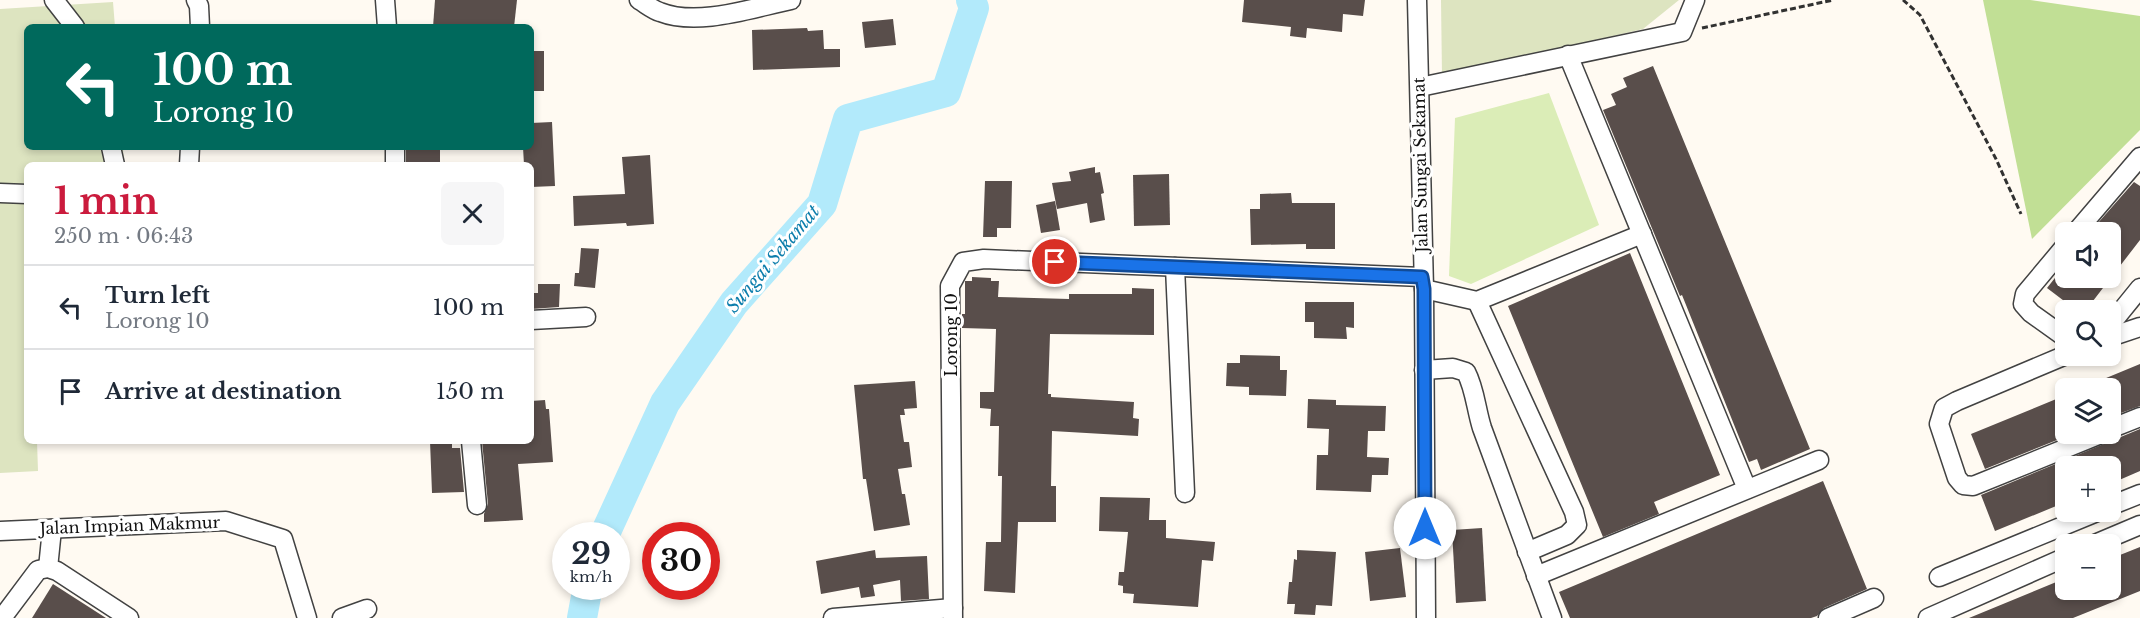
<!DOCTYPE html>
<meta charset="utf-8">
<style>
:root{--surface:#fff;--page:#f6f6f7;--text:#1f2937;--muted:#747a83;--line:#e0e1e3;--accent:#cb1b3d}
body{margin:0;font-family:"Libre Baskerville",serif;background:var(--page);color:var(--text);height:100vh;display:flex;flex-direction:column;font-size:22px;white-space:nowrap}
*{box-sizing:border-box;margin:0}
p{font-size:20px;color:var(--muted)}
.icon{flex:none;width:33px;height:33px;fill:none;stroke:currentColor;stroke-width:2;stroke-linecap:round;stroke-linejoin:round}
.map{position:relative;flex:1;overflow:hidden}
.panel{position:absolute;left:24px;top:162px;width:510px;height:282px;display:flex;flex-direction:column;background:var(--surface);border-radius:9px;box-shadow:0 3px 9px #0003}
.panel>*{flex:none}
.hud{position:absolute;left:24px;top:24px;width:510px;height:126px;border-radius:9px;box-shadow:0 3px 9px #0003;background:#00695c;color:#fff;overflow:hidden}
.fabs{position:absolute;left:2055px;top:222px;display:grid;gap:12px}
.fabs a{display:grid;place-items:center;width:66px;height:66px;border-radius:9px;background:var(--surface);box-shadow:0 3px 9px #0003;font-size:30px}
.speed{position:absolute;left:552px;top:522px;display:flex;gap:12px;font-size:30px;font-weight:700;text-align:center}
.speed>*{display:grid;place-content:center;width:78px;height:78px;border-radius:50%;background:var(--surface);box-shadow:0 3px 9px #0003;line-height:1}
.speed small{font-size:15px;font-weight:400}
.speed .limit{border:9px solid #d22;background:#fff;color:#111}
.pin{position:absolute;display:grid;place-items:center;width:51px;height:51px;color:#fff;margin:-26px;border:3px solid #fff;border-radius:50%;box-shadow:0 2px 6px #0007}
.me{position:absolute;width:66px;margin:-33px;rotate:0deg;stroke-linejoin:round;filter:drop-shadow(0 0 4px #0008)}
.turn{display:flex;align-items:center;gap:21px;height:126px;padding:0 30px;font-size:27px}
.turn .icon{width:78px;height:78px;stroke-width:2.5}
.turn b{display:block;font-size:42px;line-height:51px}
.round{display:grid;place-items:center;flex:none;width:63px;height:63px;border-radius:9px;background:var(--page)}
.headline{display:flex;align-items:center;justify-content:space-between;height:102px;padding:0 30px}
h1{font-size:36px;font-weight:800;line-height:45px;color:var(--accent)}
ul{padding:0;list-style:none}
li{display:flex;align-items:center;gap:18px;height:84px;padding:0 30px;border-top:2px solid var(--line)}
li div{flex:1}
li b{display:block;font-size:22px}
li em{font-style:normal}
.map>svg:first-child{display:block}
</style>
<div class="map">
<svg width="2140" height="618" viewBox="0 0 2140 618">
<rect width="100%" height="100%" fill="#fffaf2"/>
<polygon fill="#dbedb7" points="1549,93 1599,225 1471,284 1449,276 1455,118"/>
<polygon fill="#c1df95" points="1983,0 2030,0 2140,16 2140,130 2032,239"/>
<g fill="#dde4c0">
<polygon points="1441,0 1679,0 1643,29 1442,76"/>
<polygon points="113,2 115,27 27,27 27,147 123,147 124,165 27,165 27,441 37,441 38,471 0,473 0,9"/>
</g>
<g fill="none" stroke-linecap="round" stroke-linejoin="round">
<g stroke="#b2eafb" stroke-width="30">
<polyline points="604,536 665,403 734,303 822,204 848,119 946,92 974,8 971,0"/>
<polyline points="582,618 588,586"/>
</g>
</g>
<g fill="#594e4b">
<polygon points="435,0 517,0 514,27 433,27"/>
<polygon points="1244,0 1365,0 1363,16 1343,14 1342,32 1307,28 1306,38 1290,36 1291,27 1242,22"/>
<polygon points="893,19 896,45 865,48 862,22"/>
<polygon points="807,28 808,31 823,30 824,49 840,49 840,67 753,70 752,30"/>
<rect x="531" y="51" width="13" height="40"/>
<polygon points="1653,66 1810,449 1761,470 1757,459 1749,462 1682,295 1680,296 1603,110 1616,105 1611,94 1627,87 1623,78"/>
<polygon points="552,122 555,186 531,187 531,165 524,165 523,147 531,147 531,123"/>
<polygon points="440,147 440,165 406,165 406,148"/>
<polygon points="650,155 654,224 627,226 626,223 574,226 573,196 625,194 622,157"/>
<polygon points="1095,167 1095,173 1100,172 1104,193 1101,194 1105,220 1090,223 1087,203 1057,209 1052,183 1071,181 1069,172"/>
<polygon points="1169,174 1170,225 1134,226 1133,175"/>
<polygon points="985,181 1012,181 1011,228 997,228 997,237 983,237"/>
<polygon points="2134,182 2140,186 2140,240 2086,310 2076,310 2047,288 2066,264 2066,278 2110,278 2110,232 2090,232"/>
<polygon points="1291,193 1292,203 1335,203 1335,249 1306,249 1306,244 1251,245 1250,209 1260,209 1260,194"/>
<polygon points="1055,201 1060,230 1041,233 1036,205"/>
<polygon points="581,248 599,249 595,288 574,286 575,273 579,273"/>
<polygon points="1630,253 1720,475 1654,502 1659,514 1603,537 1508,306"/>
<polygon points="972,277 991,278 991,281 999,281 998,297 1069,299 1069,294 1132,294 1132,288 1154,289 1154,335 1050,334 1048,394 1051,394 1051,397 1134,402 1133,418 1139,419 1138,436 1052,431 1051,486 1056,486 1056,522 1018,522 1015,593 984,591 986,542 1001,542 1002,476 998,476 999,426 990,426 991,409 980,408 980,392 994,392 996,329 962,328 962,314 965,314 965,281 972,281"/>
<polygon points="538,284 560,284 559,307 531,309 531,293 538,293"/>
<polygon points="1305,302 1354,302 1354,328 1346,327 1347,339 1314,338 1314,322 1305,322"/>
<polygon points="1240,355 1280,356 1280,370 1287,370 1286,396 1249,395 1249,387 1226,386 1227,363 1240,363"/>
<polygon points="2140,364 2140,406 2110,417 2110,388 2082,388"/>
<polygon points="915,381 917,408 904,409 905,415 900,415 904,442 909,442 912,467 898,469 902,494 905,494 910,525 874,531 866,479 863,479 854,385"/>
<polygon points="2066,395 2066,434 2072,434 1985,469 1971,434"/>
<polygon points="1308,399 1336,400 1336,405 1386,406 1385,431 1368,431 1367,457 1389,458 1388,475 1372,475 1371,492 1316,490 1317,455 1328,455 1329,429 1307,428"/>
<polygon points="545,400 546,409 549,409 553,462 518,464 523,520 484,522 484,514 488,504 482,441 531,441 531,401"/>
<polygon points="2140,429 2140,471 2110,484 2110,466 2066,466 2066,502 1995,531 1981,495"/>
<polygon points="430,441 452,441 452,448 460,448 464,492 432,493"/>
<polygon points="1823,481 1867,589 1824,608 1817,616 1811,618 1570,618 1559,592"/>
<polygon points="1100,497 1150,498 1149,520 1166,520 1166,538 1215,542 1213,561 1202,560 1198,607 1133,603 1134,594 1123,593 1123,586 1118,585 1119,572 1124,572 1128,532 1099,531"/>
<polygon points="1482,528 1486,601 1456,603 1452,530"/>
<polygon points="2140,547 2140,591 2073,618 1969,618 2066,578 2066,590 2110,590 2110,559"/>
<polygon points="1400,548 1406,597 1370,601 1365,552"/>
<polygon points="875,550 876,558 927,556 929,599 901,601 900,580 873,585 875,596 861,598 859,587 821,594 816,561"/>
<polygon points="1297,550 1336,552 1332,606 1316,605 1315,615 1294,614 1295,604 1287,604 1289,582 1292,582 1294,559 1297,560"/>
<polygon points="53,584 106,618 32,618"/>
</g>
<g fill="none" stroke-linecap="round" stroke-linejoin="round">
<defs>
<g id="minor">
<polyline points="54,0 75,27"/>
<polyline points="196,0 199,6 200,27"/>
<polyline points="385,0 387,27"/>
<path d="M639,0C646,4 653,10 660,12C698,27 752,8 791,0"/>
<polyline points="1417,0 1424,289 1426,618"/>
<polyline points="1568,55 1747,489"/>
<polyline points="1420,87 1682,32 1695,0"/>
<polyline points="111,147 115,165"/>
<polyline points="395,147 395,165"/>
<polyline points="189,165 190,147"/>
<polyline points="0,193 27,194"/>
<polyline points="2076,232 2140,157"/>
<polyline points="2066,245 2025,294 2023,304 2031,313 2066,338"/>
<polyline points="1175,267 1185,493"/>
<polyline points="1424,289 1477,301 1642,234"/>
<polyline points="1477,301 1574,512 1577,525 1567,535 1527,552"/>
<polyline points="531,320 586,317"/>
<polyline points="2110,325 2140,288"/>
<polyline points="2110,337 2140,327"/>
<polyline points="2066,355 1957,401 1944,408 1939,424 1957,478 1963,485 1973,486 2101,434"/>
<path d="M1424,370L1453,368L1466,372C1475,389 1476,409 1482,428L1552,618"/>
<polyline points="2110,429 2140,417"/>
<polyline points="471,441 477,505"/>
<polyline points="2110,506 2140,494"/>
<polyline points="0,531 226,521 283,539 307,618"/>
<polyline points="2095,544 2140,525"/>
<polyline points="48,568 52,529"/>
<polyline points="1536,576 1819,460"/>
<polyline points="1939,577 2097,512"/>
<polyline points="2,618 38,570 48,568 57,571 129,618"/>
<polyline points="342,618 367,609"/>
<polyline points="833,618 953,608"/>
<polyline points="953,618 950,286 963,262 984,259 1422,277"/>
<polyline points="1828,618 1874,598"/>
<polyline points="1928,618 2066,557"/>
</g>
</defs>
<use href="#minor" stroke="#424242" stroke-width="21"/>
<g stroke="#313131" stroke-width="3" stroke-dasharray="6 3" stroke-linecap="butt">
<polyline points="1903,0 1920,15 1996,159 2021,214"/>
<polyline points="1702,28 1833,0"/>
</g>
<use href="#minor" stroke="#fff" stroke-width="18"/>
</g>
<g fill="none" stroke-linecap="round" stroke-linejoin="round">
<defs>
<polyline id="route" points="1055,262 1422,277 1424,289 1425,528"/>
</defs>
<use href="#route" stroke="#114b97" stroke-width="15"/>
<use href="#route" stroke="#1a73e8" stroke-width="10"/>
</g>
<g text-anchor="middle" stroke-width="6" stroke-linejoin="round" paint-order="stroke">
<g font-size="16" fill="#0f0f0f" stroke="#fff">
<text transform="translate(1420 165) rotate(-91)" y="6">Jalan Sungai Sekamat</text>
<text transform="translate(951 335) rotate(-90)" y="6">Lorong 10</text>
<text transform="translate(130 525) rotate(-2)" y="6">Jalan Impian Makmur</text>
</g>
<g font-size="18" font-style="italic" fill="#0d7eac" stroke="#fff">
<text transform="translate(773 259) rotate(-50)" y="6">Sungai Sekamat</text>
</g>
</g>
</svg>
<div class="fabs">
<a><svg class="icon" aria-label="sound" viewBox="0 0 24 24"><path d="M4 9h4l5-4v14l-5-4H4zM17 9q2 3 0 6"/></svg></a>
<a><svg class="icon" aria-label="search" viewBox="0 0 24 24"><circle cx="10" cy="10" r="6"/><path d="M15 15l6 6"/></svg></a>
<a><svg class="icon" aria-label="layers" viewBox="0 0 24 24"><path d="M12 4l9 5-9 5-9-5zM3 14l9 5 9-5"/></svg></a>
<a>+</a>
<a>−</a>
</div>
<div class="speed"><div>29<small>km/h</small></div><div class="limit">30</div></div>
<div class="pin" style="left:1055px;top:262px;background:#d93025"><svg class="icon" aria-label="arrive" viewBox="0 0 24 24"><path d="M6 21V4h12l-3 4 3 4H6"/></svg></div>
<svg class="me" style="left:1425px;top:528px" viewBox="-20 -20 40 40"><circle r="19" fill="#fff"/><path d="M0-13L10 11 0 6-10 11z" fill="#1a73e8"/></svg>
<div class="hud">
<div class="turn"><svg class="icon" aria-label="left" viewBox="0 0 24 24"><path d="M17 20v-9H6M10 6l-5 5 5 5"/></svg><div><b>100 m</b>Lorong 10</div></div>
</div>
<section class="panel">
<div class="headline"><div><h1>1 min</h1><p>250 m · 06:43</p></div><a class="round"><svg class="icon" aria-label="close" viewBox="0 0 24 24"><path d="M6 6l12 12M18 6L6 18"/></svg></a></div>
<ul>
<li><svg class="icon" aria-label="left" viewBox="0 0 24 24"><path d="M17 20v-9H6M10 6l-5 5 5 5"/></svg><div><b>Turn left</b><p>Lorong 10</p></div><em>100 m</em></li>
<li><svg class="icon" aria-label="arrive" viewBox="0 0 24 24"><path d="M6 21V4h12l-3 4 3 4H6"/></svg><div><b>Arrive at destination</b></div><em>150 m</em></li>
</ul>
</section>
</div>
